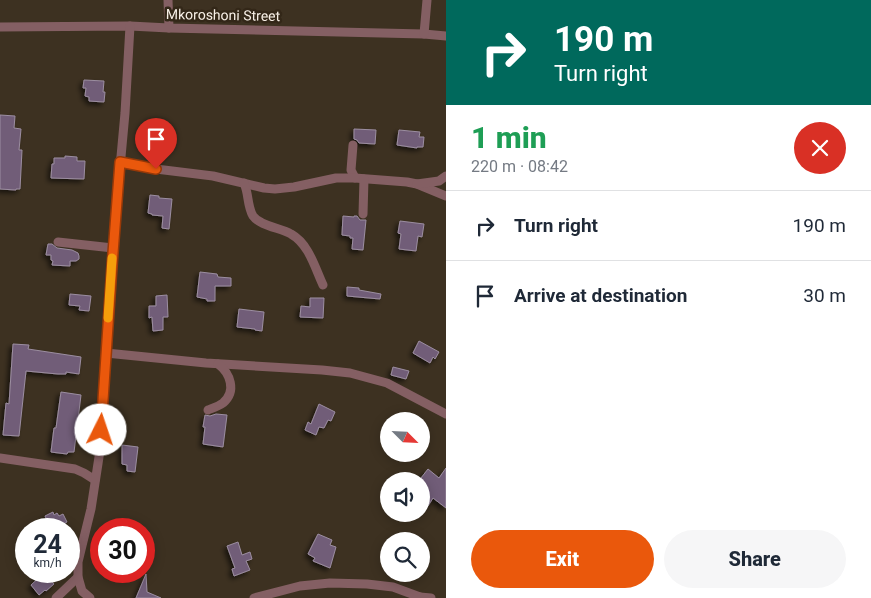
<!DOCTYPE html>
<meta charset="utf-8">
<style>
:root{--surface:#fff;--page:#f6f6f7;--text:#1f2937;--muted:#747a83;--line:#e0e1e3;--accent:#ea580c}
body{margin:0;font-family:Roboto,sans-serif;background:var(--page);color:var(--text);height:100vh;display:flex;flex-direction:column;font-size:19px;white-space:nowrap}
*{box-sizing:border-box;margin:0}
p{font-size:16px;color:var(--muted)}
.icon{flex:none;width:28px;height:28px;fill:none;stroke:currentColor;stroke-width:2;stroke-linecap:round;stroke-linejoin:round}
.map{position:relative;flex:1;overflow:hidden}
.panel{display:flex;flex-direction:column;background:var(--surface);width:425px}
.panel>*{flex:none}
.guide{background:#00695c;color:#fff;overflow:hidden}
.needle{width:32px;rotate:114deg}
.tools{position:absolute;left:380px;top:412px;display:grid;gap:10px}
.tools a{display:grid;place-items:center;width:50px;height:50px;border-radius:50%;background:var(--surface);box-shadow:0 2px 12px #0003;font-size:25px}
.speed{position:absolute;left:15px;top:518px;display:flex;gap:10px;font-size:25px;font-weight:700;text-align:center}
.speed>*{display:grid;place-content:center;width:65px;height:65px;border-radius:50%;background:var(--surface);box-shadow:0 2px 12px #0003;line-height:1}
.speed small{font-size:12px;font-weight:400}
.speed .limit{border:8px solid #d22;background:#fff;color:#111}
.pin{position:absolute;display:grid;place-items:center;width:42px;height:42px;color:#fff;margin:-51px -21px;border-radius:50% 50% 50% 0;rotate:-45deg;box-shadow:0 0 5px #0007}
.pin .icon{rotate:45deg}
.me{position:absolute;width:55px;margin:-28px;rotate:4deg;stroke-linejoin:round;filter:drop-shadow(0 0 4px #0008)}
.turn{display:flex;align-items:center;gap:18px;height:105px;padding:0 25px;font-size:22px}
.turn .icon{width:65px;height:65px;stroke-width:2.5}
.turn b{display:block;font-size:35px;line-height:42px}
.round{display:grid;place-items:center;flex:none;width:52px;height:52px;border-radius:26px;background:var(--page)}
.head{display:flex;align-items:center;justify-content:space-between;height:85px;padding:0 25px}
h1{font-size:30px;font-weight:800;line-height:38px;color:#1e9e55}
.action{display:flex;gap:10px;margin-top:auto;padding:10px 25px}
.action a{flex:1;height:58px;border-radius:30px;background:var(--accent);color:#fff;font-size:20px;font-weight:800;line-height:58px;text-align:center}
.action a+a{background:var(--page);color:var(--text)}
ul{padding:0;list-style:none}
li{display:flex;align-items:center;gap:15px;height:70px;padding:0 25px;border-top:1px solid var(--line)}
li div{flex:1}
li b{display:block;font-size:19px}
li em{font-style:normal}
main{display:flex;flex:1;min-height:0}
.map>svg:first-child{display:block}
</style>
<main>
<div class="map">
<svg width="446" height="598" viewBox="0 0 446 598">
<defs>
<filter id="shadow"><feDropShadow dx="-3" dy="3" stdDeviation="2.5" flood-color="#0009"/></filter>
</defs>
<rect width="100%" height="100%" fill="#3d3121"/>
<g fill="#715d78" stroke="#9c8ea1" filter="url(#shadow)">
<polygon points="84,80 104,81 103,92 105,92 104,102 89,101 89,97 85,96 86,88 83,88"/>
<polygon points="0,115 15,116 14,128 21,129 19,150 22,150 20,189 16,189 16,190 0,189"/>
<polygon points="354,129 376,130 375,144 359,143 357,140 354,139"/>
<polygon points="399,130 420,132 419,137 424,137 423,147 417,147 417,148 397,145"/>
<polygon points="65,156 77,157 77,161 85,161 84,179 51,178 52,164 54,164 54,158 65,158"/>
<polygon points="150,195 159,196 159,198 172,199 169,229 162,228 163,216 152,215 152,214 148,213"/>
<polygon points="343,216 354,217 354,216 357,216 360,220 366,220 363,250 352,249 353,238 350,238 350,236 342,235"/>
<polygon points="400,221 424,224 422,237 418,236 416,251 399,249 401,234 398,233"/>
<polygon points="48,244 52,244 57,248 72,250 78,253 79,256 79,259 76,261 70,261 70,266 52,265 53,261 51,260 51,255 46,255"/>
<polygon points="200,272 217,274 218,277 231,278 231,286 215,286 215,301 207,301 207,299 197,297"/>
<polygon points="347,287 359,288 359,290 381,294 380,299 347,296"/>
<polygon points="70,294 91,296 89,311 79,310 80,306 69,305"/>
<polygon points="167,295 168,317 163,317 163,330 153,331 152,317 149,318 149,306 156,306 156,296"/>
<polygon points="310,298 324,298 323,318 300,317 301,306 310,307"/>
<polygon points="239,309 264,312 262,331 255,330 255,329 237,327"/>
<polygon points="419,341 439,352 435,359 433,357 430,363 413,353"/>
<polygon points="13,344 29,345 28,349 81,357 79,374 66,372 66,374 58,374 26,371 19,436 3,435 6,403 9,404"/>
<polygon points="393,367 409,371 406,379 391,375"/>
<polygon points="61,392 81,395 74,452 68,452 67,454 51,452 54,428 56,428"/>
<polygon points="319,404 335,412 331,421 328,420 324,428 319,427 316,435 305,430 308,422 311,424"/>
<polygon points="216,414 227,415 223,447 203,444 205,427 203,427 205,415 210,416"/>
<polygon points="122,445 138,447 135,472 127,471 127,465 122,464"/>
<polygon points="446,468 446,508 433,498 428,506 421,501 421,478 428,469 439,478"/>
<polygon points="53,512 54,515 57,513 59,516 63,514 67,522 55,529 51,529 45,516"/>
<polygon points="318,534 332,540 330,545 336,547 330,568 313,561 315,558 308,554"/>
<polygon points="238,542 242,555 250,552 252,559 246,561 250,570 234,576 232,569 235,568 227,546"/>
<polygon points="44,573 54,584 46,591 45,590 39,595 31,585"/>
<polygon points="146,574 147,592 161,598 136,598"/>
</g>
<g fill="none" stroke-linecap="round" stroke-linejoin="round">
<g stroke="#845f63" stroke-width="9">
<polyline points="168,0 169,28"/>
<polyline points="0,27 130,26 169,28 424,34 446,36"/>
<polyline points="424,34 427,0"/>
<polyline points="353,145 351,170 355,178"/>
<polyline points="120,162 156,169 213,176 264,188 275,189 294,187 336,178 355,178 407,182 417,184 446,196"/>
<path d="M244,183C249,194 247,206 253,216C260,226 281,228 291,234C309,244 315,268 323,285"/>
<polyline points="417,184 439,181 446,176"/>
<polyline points="363,214 364,179"/>
<polyline points="58,242 113,248"/>
<polyline points="106,353 206,363 322,370 350,373 387,383 446,414"/>
<path d="M208,410C213,408 219,406 223,403C237,391 230,373 218,364"/>
<polyline points="0,458 75,469 84,473 95,480"/>
<polyline points="56,598 78,577"/>
<polyline points="90,598 82,591 78,577 78,562 91,509 99,457 114,233 125,113 130,26"/>
<polyline points="254,598 300,586 330,583 367,584 393,587 420,597"/>
<polyline points="416,598 420,597 431,598"/>
</g>
</g>
<g fill="none" stroke-linecap="round" stroke-linejoin="round">
<defs>
<polyline id="route" points="101,430 112,266 120,162 156,169"/>
</defs>
<use href="#route" stroke="#983908" stroke-width="12"/>
<use href="#route" stroke="#ea580c" stroke-width="9"/>
<polyline stroke="#f59e0b" stroke-width="9" points="108,318 112,258"/>
</g>
<g text-anchor="middle" stroke-width="5" stroke-linejoin="round" paint-order="stroke">
<g font-size="14" fill="#f8f0e7" stroke="#332718">
<text transform="translate(223 15) rotate(1)" y="5">Mkoroshoni Street</text>
</g>
</g>
</svg>
<div class="tools">
<a><svg class="needle" viewBox="-14 -14 28 28"><path d="M0-13l5 13h-10z" fill="#e53935"/><path d="M0 13l5-13h-10z" fill="#747a83"/></svg></a>
<a><svg class="icon" aria-label="sound" viewBox="0 0 24 24"><path d="M4 9h4l5-4v14l-5-4H4zM17 9q2 3 0 6"/></svg></a>
<a><svg class="icon" aria-label="search" viewBox="0 0 24 24"><circle cx="10" cy="10" r="6"/><path d="M15 15l6 6"/></svg></a>
</div>
<div class="speed"><div>24<small>km/h</small></div><div class="limit">30</div></div>
<div class="pin" style="left:156px;top:169px;background:#d93025"><svg class="icon" aria-label="arrive" viewBox="0 0 24 24"><path d="M6 21V4h12l-3 4 3 4H6"/></svg></div>
<svg class="me" style="left:101px;top:430px" viewBox="-20 -20 40 40"><circle r="19" fill="#fff"/><path d="M0-13L10 11 0 6-10 11z" fill="#ea580c"/></svg>
</div>
<section class="panel">
<div class="guide">
<div class="turn"><svg class="icon" aria-label="right" viewBox="0 0 24 24"><path d="M7 20v-9h11M14 6l5 5-5 5"/></svg><div><b>190 m</b>Turn right</div></div>
</div>
<div class="head"><div><h1>1 min</h1><p>220 m · 08:42</p></div><a class="round" style="background:#d93025;color:#fff"><svg class="icon" aria-label="close" viewBox="0 0 24 24"><path d="M6 6l12 12M18 6L6 18"/></svg></a></div>
<ul>
<li><svg class="icon" aria-label="right" viewBox="0 0 24 24"><path d="M7 20v-9h11M14 6l5 5-5 5"/></svg><div><b>Turn right</b></div><em>190 m</em></li>
<li><svg class="icon" aria-label="arrive" viewBox="0 0 24 24"><path d="M6 21V4h12l-3 4 3 4H6"/></svg><div><b>Arrive at destination</b></div><em>30 m</em></li>
</ul>
<div class="action"><a>Exit</a><a>Share</a></div>
</section>
</main>
